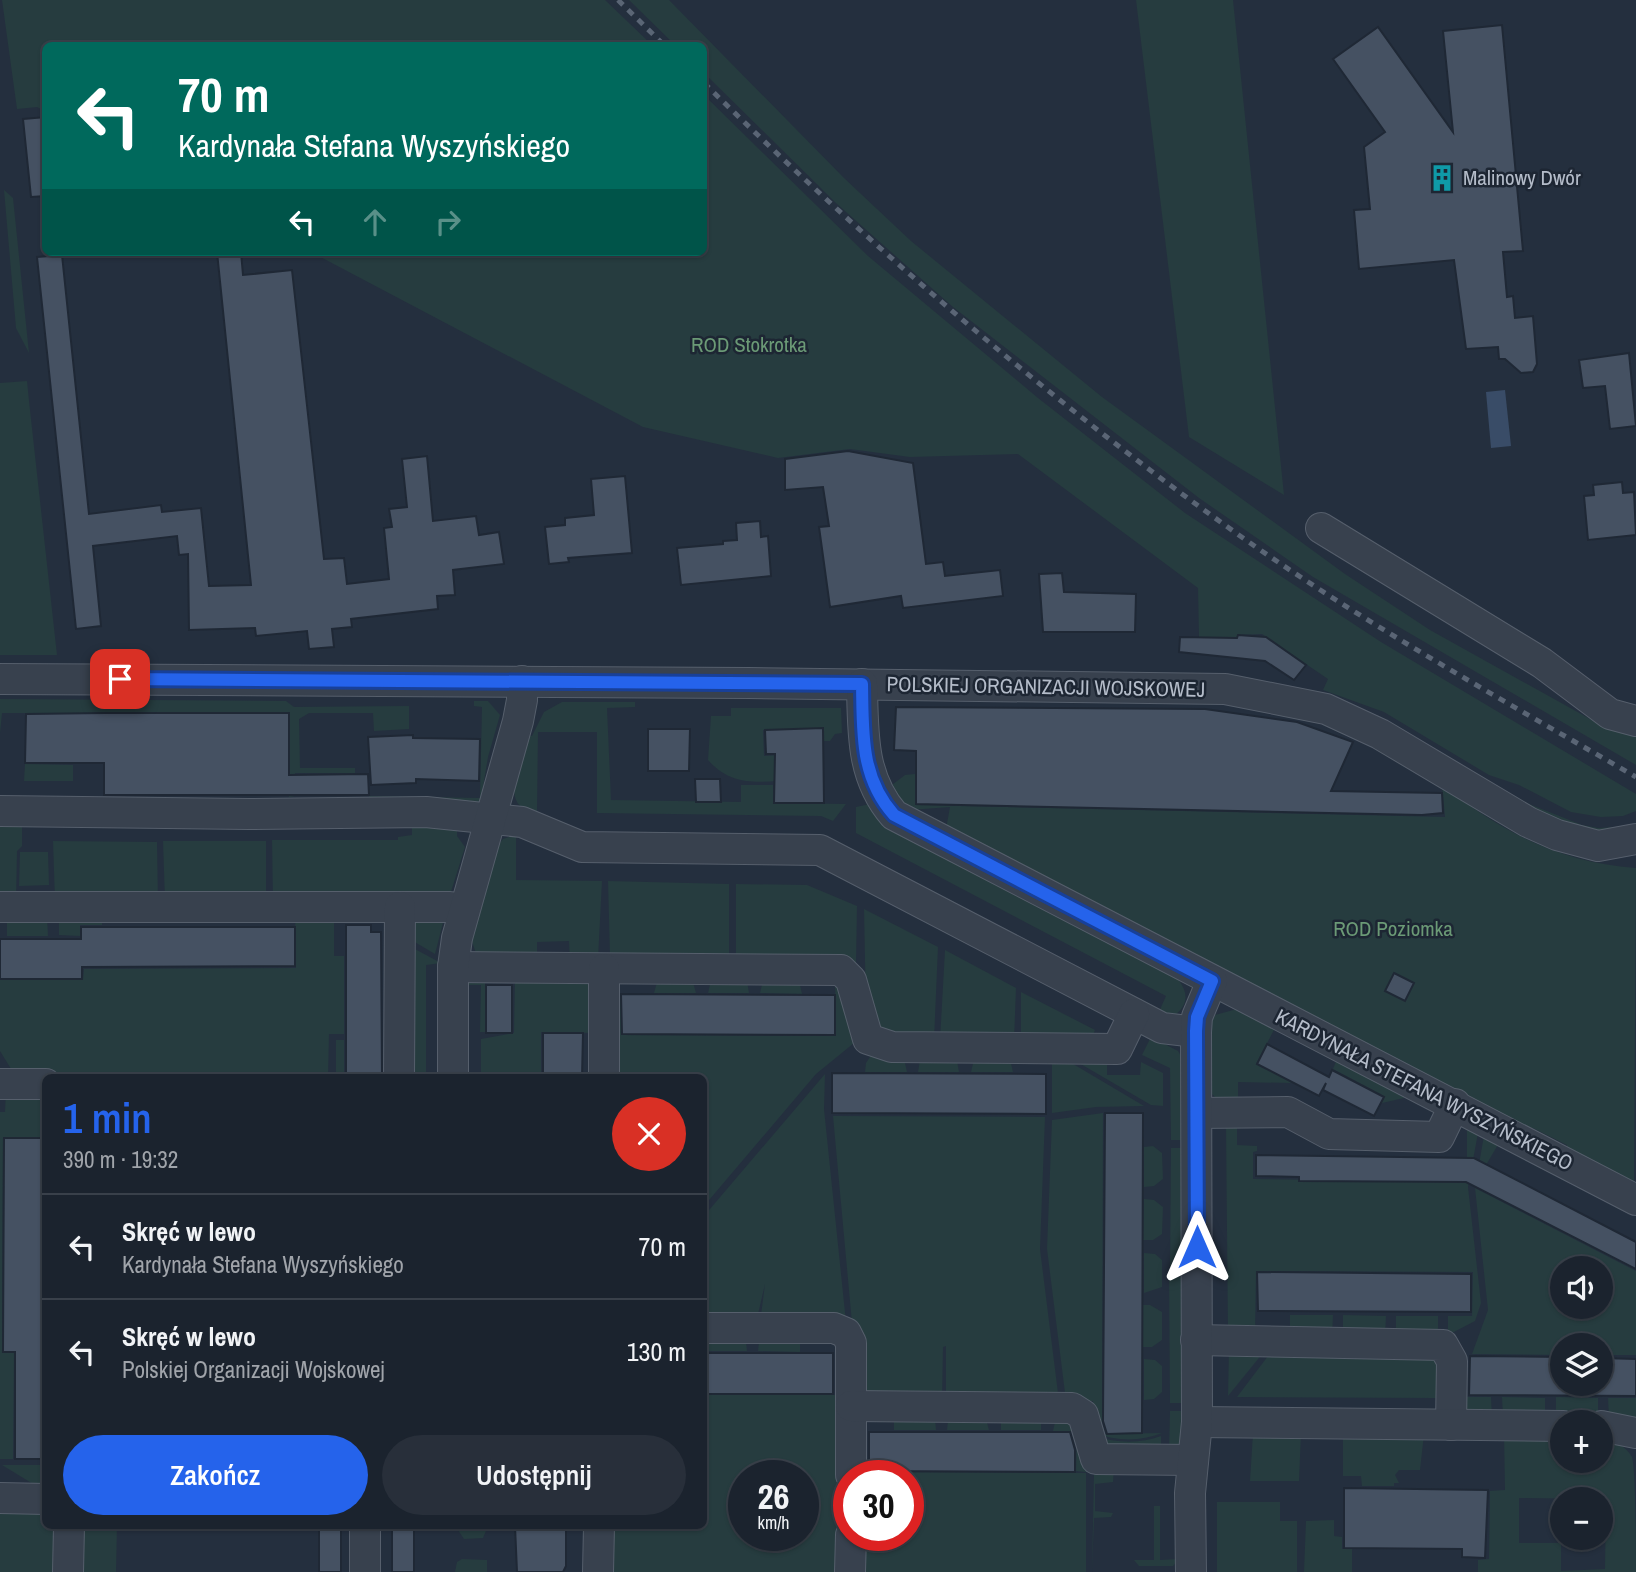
<!DOCTYPE html>
<html lang="pl">
<meta charset="utf-8">
<style>
:root{--surface:#1b232e;--page:#282f3a;--text:#f1f3f6;--muted:#a0a4aa;--line:#39404a;--accent:#2563eb}
body{margin:0;font-family:"Archivo Narrow",sans-serif;background:var(--page);color:var(--text);height:100vh;display:flex;flex-direction:column;font-size:26px;white-space:nowrap}
*{box-sizing:border-box;margin:0}
p{font-size:23px;color:var(--muted)}
.icon{flex:none;width:38px;height:38px;fill:none;stroke:currentColor;stroke-width:2;stroke-linecap:round;stroke-linejoin:round}
.map{position:relative;flex:1;overflow:hidden}
.drawer{position:absolute;left:42px;top:1074px;width:665px;height:455px;display:flex;flex-direction:column;background:var(--surface);border-radius:10px;box-shadow:0 2px 5px #0004,0 0 0 2px var(--line)}
.drawer>*{flex:none}
.hud{position:absolute;left:42px;top:42px;width:665px;height:214px;border-radius:10px;box-shadow:0 2px 5px #0004,0 0 0 2px var(--line);background:#00695c;color:#fff;overflow:hidden}
.buttons{position:absolute;left:1550px;top:1256px;display:grid;gap:14px}
.buttons a{display:grid;place-items:center;width:63px;height:63px;border-radius:50%;background:var(--surface);box-shadow:0 2px 5px #0004,0 0 0 2px var(--line);font-size:35px}
.speed{position:absolute;left:728px;top:1460px;display:flex;gap:14px;font-size:35px;font-weight:700;text-align:center}
.speed>*{display:grid;place-content:center;width:91px;height:91px;border-radius:50%;background:var(--surface);box-shadow:0 2px 5px #0004,0 0 0 2px var(--line);line-height:1}
.speed small{font-size:18px;font-weight:400}
.speed .limit{border:10px solid #d22;background:#fff;color:#111}
.pin{position:absolute;display:grid;place-items:center;width:60px;height:60px;color:#fff;margin:-30px;border-radius:14px;box-shadow:0 4px 10px #0006}
.me{position:absolute;width:77px;margin:-38px;rotate:0deg;stroke-linejoin:round;filter:drop-shadow(0 0 5px #0008)}
.turn{display:flex;align-items:center;gap:24px;height:147px;padding:0 21px;font-size:32px}
.turn .icon{width:91px;height:91px;stroke-width:2.5}
.turn b{display:block;font-size:49px;line-height:60px}
.lanes{display:flex;align-items:center;height:66px;padding:0 21px;background:#0003;justify-content:center;gap:35px;direction:ltr}
.lanes .off{opacity:.35}
.round{display:grid;place-items:center;flex:none;width:74px;height:74px;border-radius:37px;background:var(--page)}
.overview{display:flex;align-items:center;justify-content:space-between;height:119px;padding:0 21px}
h1{font-size:42px;font-weight:600;line-height:52px;color:var(--accent)}
.button{display:flex;gap:14px;margin-top:auto;padding:14px 21px}
.button a{flex:1;height:80px;border-radius:42px;background:var(--accent);color:#fff;font-size:28px;font-weight:600;line-height:80px;text-align:center}
.button a+a{background:var(--page);color:var(--text)}
ul{padding:0;list-style:none}
li{display:flex;align-items:center;gap:21px;height:105px;padding:0 21px;border-top:2px solid var(--line)}
li div{flex:1}
li b{display:block;font-size:26px}
li em{font-style:normal}
.map>svg:first-child{display:block}
</style>
<div class="map">
<svg width="1636" height="1572" viewBox="0 0 1636 1572">
<rect width="100%" height="100%" fill="#242f3e"/>
<g fill="#263c3f" fill-rule="evenodd">
<polygon points="2,0 605,0 652,45 46,46 45,111 37,107 17,109"/>
<polygon points="629,0 669,0 844,178 911,241 1102,397 1345,574 1430,630 1608,729 1636,734 1636,765 1313,577 1199,498 953,307 836,203 704,73 704,46 675,45"/>
<polygon points="1136,0 1233,0 1284,495 1189,437"/>
<polygon points="704,95 868,256 1038,398 1185,513 1381,642 1636,794 1636,811 1623,816 1601,817 1571,812 1519,785 1489,775 1384,712 1323,690 1328,679 1262,634 1238,635 1237,642 1199,637 1198,588 1018,454 910,457 850,449 778,458 643,427 311,252 704,252"/>
<polygon points="4,190 13,198 29,353 16,328"/>
<polygon points="27,381 29,401 57,655 0,655 0,383"/>
<polygon points="0,699 286,701 294,707 409,706 409,729 374,731 373,713 309,713 299,719 300,768 355,768 355,773 295,773 295,796 289,797 289,713 2,713 0,733"/>
<polygon points="474,701 488,701 500,715 488,757 481,799 479,802 462,800 460,806 369,802 369,796 480,798 482,707 474,706"/>
<path d="M562,702H635V707L607,708L611,800L741,802V785H773V803L846,804L833,821L821,816L597,813V732H538L537,812C496,810 521,758 527,735L532,736L544,712Z"/>
<path d="M731,708H841L842,733L835,734L830,741H824V728L763,730L764,756L797,754V780C761,781 734,789 708,760L711,716H731Z"/>
<polygon points="25,764 73,765 73,781 24,781"/>
<path d="M915,774L916,805L1445,817L1442,785C1502,832 1558,862 1636,868L1634,1186L1565,1150L1567,1145L1533,1128L1530,1132L1229,977L1231,972L1228,970L1225,975L1163,942L1165,937L1160,940L946,829L950,807L910,810L888,788L905,775Z"/>
<path d="M1494,790L1582,825L1598,828L1636,826C1584,844 1540,812 1494,790Z"/>
<path d="M870,804L1178,979C1188,992 1189,1004 1175,1015L1158,1014L1166,996L856,833V807Z"/>
<polygon points="0,823 22,823 22,846 17,851 16,901 0,901"/>
<polygon points="412,825 457,828 457,836 465,847 449,898 273,901 272,840 398,840 398,837 412,835"/>
<polygon points="516,835 516,880 602,881 598,959 570,963 569,941 537,942 537,963 476,953 471,939 496,847 503,839"/>
<polygon points="53,841 157,842 158,901 55,901"/>
<polygon points="163,841 266,841 266,902 165,901"/>
<polygon points="20,852 48,852 49,885 19,886"/>
<polygon points="608,881 729,884 729,961 610,956"/>
<polygon points="736,884 807,885 857,906 856,963 736,962"/>
<polygon points="864,909 938,947 934,1040 890,1039 866,1012"/>
<polygon points="295,913 334,920 334,956 344,956 344,1034 329,1034 328,1078 16,1077 0,1051 0,980 83,980 84,969 296,968"/>
<polygon points="7,914 47,916 48,936 7,936"/>
<polygon points="59,914 102,914 102,925 80,925 80,936 59,935"/>
<polygon points="445,915 435,954 413,941 405,920"/>
<polygon points="413,948 441,963 426,965 426,1074 439,1074 437,1078 404,1078"/>
<polygon points="945,950 1016,988 1014,1041 940,1040"/>
<polygon points="485,974 485,1032 480,1032 481,985 465,985 468,980"/>
<path d="M515,975C532,975 585,971 593,989C598,1001 596,1020 597,1033L541,1032V1078H481V1039L514,1033Z"/>
<polygon points="659,975 691,975 696,993 654,993"/>
<polygon points="746,975 749,993 708,993 712,976"/>
<polygon points="764,976 798,976 802,994 760,993"/>
<polygon points="835,977 854,1019 854,1043 816,1074 704,1206 704,1078 610,1078 611,994 621,994 621,1035 836,1036"/>
<polygon points="1021,992 1095,1030 1093,1035 1021,1041"/>
<polygon points="1237,1009 1275,1028 1256,1064 1292,1083 1238,1082 1238,1104 1216,1098 1211,1093 1207,1029 1215,1015"/>
<polygon points="1151,1037 1178,1051 1183,1059 1184,1140 1171,1140 1170,1068 1142,1055"/>
<rect x="336" y="1040" width="8" height="38"/>
<polygon points="872,1054 903,1054 907,1072 865,1072 866,1063"/>
<polygon points="921,1054 956,1055 959,1072 918,1072"/>
<polygon points="975,1055 1009,1055 1013,1072 971,1072"/>
<polygon points="1058,1055 1144,1106 1096,1107 1052,1113 1052,1056"/>
<polygon points="1067,1056 1107,1056 1107,1075 1140,1075 1141,1062 1163,1073 1163,1106 1151,1105"/>
<polygon points="1337,1059 1404,1096 1404,1098 1382,1103 1384,1096 1333,1069"/>
<polygon points="825,1074 824,1109 846,1322 760,1323 765,1284 756,1323 704,1323 704,1216"/>
<polygon points="6,1090 45,1098 45,1137 3,1137 2,1352 14,1353 13,1459 0,1459 0,1112 5,1112"/>
<polygon points="1103,1113 1102,1431 1094,1431 1093,1401 1066,1401 1047,1249 1052,1120"/>
<polygon points="833,1116 1045,1117 1040,1249 1059,1401 946,1401 946,1346 943,1347 942,1401 878,1401 856,1384 857,1324 852,1323"/>
<polygon points="1237,1125 1237,1145 1257,1146 1257,1151 1253,1152 1253,1179 1467,1182 1467,1129 1478,1133 1468,1187 1481,1303 1475,1321 1448,1335 1448,1316 1472,1316 1473,1272 1256,1271 1255,1335 1228,1335 1226,1126"/>
<polygon points="1484,1135 1499,1143 1476,1182"/>
<polygon points="1153,1146 1162,1153 1163,1179 1154,1186 1144,1187 1144,1147"/>
<polygon points="1171,1148 1185,1148 1185,1269 1170,1269"/>
<path d="M1475,1188L1636,1271V1355H1601V1346H1563V1355L1472,1354L1488,1310ZM1563,1269H1601V1307H1563Z"/>
<polygon points="1144,1199 1154,1200 1163,1207 1162,1234 1153,1240 1143,1240"/>
<polygon points="1144,1253 1155,1254 1162,1260 1162,1287 1144,1293"/>
<polygon points="1169,1277 1185,1277 1185,1403 1170,1403"/>
<polygon points="1143,1305 1150,1305 1162,1312 1162,1340 1152,1347 1143,1347"/>
<polygon points="1290,1315 1333,1315 1332,1336 1290,1335"/>
<polygon points="1343,1315 1386,1316 1385,1336 1343,1336"/>
<rect x="1396" y="1316" width="42" height="20"/>
<path d="M838,1337L845,1351L844,1572H604L605,1526H704V1395H835ZM744,1475H803V1535H744Z"/>
<polygon points="800,1341 800,1352 758,1351 759,1342"/>
<polygon points="706,1342 746,1342 747,1351 706,1351"/>
<polygon points="1229,1348 1267,1348 1228,1396"/>
<polygon points="1274,1348 1437,1354 1436,1398 1237,1397"/>
<polygon points="1144,1359 1155,1360 1162,1366 1162,1392 1154,1399 1144,1400"/>
<polygon points="1461,1397 1491,1397 1492,1417 1465,1415"/>
<polygon points="1502,1397 1545,1398 1545,1417 1503,1417"/>
<polygon points="1556,1397 1598,1398 1598,1418 1556,1417"/>
<polygon points="1608,1398 1636,1398 1636,1420 1609,1417"/>
<polygon points="1170,1411 1185,1411 1183,1452 1169,1452"/>
<path d="M1057,1413C1083,1413 1086,1450 1086,1472L1076,1471L1077,1431H1053Z"/>
<polygon points="985,1415 989,1430 947,1430 948,1421"/>
<polygon points="935,1419 936,1430 894,1430 894,1421"/>
<rect x="1001" y="1421" width="40" height="9"/>
<path d="M1094,1433L1103,1434L1162,1433C1140,1442 1116,1441 1094,1433Z"/>
<polygon points="1253,1433 1301,1433 1299,1481 1250,1481"/>
<polygon points="1343,1434 1424,1434 1420,1470 1399,1470 1395,1475 1399,1483 1394,1483 1394,1486 1362,1486 1361,1476 1343,1476"/>
<path d="M1504,1434H1563V1461H1601V1434C1612,1440 1626,1446 1632,1457C1636,1471 1636,1551 1636,1572H1478V1560L1489,1559L1490,1491L1505,1490ZM1519,1498L1606,1499L1605,1569L1561,1571V1543H1519Z"/>
<path d="M1095,1436C1116,1443 1140,1444 1161,1436V1452L1110,1453Z"/>
<polygon points="2,1465 45,1465 45,1490 43,1490"/>
<polygon points="1114,1467 1113,1482 1095,1484 1095,1511 1113,1513 1111,1517 1094,1518 1092,1572 1094,1472"/>
<polygon points="857,1472 1086,1473 1086,1572 856,1572 856,1535 908,1535 908,1475 857,1475"/>
<polygon points="1217,1502 1280,1502 1280,1521 1297,1521 1297,1572 1217,1572"/>
<polygon points="1154,1506 1160,1506 1160,1560 1179,1559 1173,1566 1139,1566 1134,1560 1154,1560"/>
<polygon points="45,1507 46,1526 64,1526 61,1572 0,1572 0,1508"/>
<polygon points="1334,1520 1334,1536 1342,1537 1342,1549 1352,1549 1352,1572 1304,1572 1306,1521"/>
<polygon points="76,1526 117,1526 116,1572 74,1572"/>
<polygon points="478,1526 488,1526 483,1538 464,1539 458,1530 477,1531"/>
<polygon points="462,1559 487,1560 487,1572 455,1572 457,1562"/>
</g>
<polygon fill="#394c67" points="1505,390 1511,446 1491,448 1486,392"/>
<g fill="#455162" stroke="#1f2835" stroke-width="2">
<polygon points="1502,25 1523,251 1503,252 1507,297 1513,296 1515,318 1533,316 1537,364 1533,372 1521,373 1505,359 1499,359 1498,347 1466,349 1454,260 1359,269 1354,210 1370,209 1364,147 1385,132 1333,59 1378,27 1453,132 1443,31"/>
<polygon points="46,117 46,196 31,197 23,119"/>
<polygon points="217,252 241,252 243,275 292,270 324,559 344,558 347,584 389,579 384,528 392,527 389,509 407,507 402,459 427,456 433,521 476,516 479,535 499,532 504,564 453,570 455,595 437,596 438,609 351,619 352,627 332,629 334,647 309,649 307,631 256,636 255,628 189,630 188,554 179,555 177,536 93,546 101,626 76,629 37,257 62,255 89,514 161,505 162,512 201,508 209,586 251,585"/>
<polygon points="1629,353 1636,426 1610,429 1605,386 1583,388 1579,360"/>
<polygon points="848,451 913,463 926,564 943,562 945,576 1000,570 1003,596 903,608 901,596 830,607 819,527 829,526 823,487 785,490 785,459"/>
<polygon points="625,476 632,553 568,558 569,562 549,564 545,527 565,525 565,518 594,515 591,479"/>
<polygon points="1622,482 1623,493 1634,492 1636,535 1588,540 1584,496 1594,495 1593,485"/>
<polygon points="760,521 761,537 768,536 771,576 681,585 677,548 723,544 723,541 737,540 736,523"/>
<polygon points="1062,573 1064,592 1136,594 1135,632 1043,632 1039,574"/>
<polygon points="1238,635 1266,637 1306,665 1294,680 1265,661 1179,652 1180,637 1237,638"/>
<polygon points="896,707 1205,709 1297,722 1353,742 1331,791 1442,793 1443,813 1422,815 916,804 916,751 894,750"/>
<polygon points="105,713 289,713 289,775 368,774 369,795 104,795 104,763 25,763 26,714"/>
<polygon points="823,728 824,803 774,803 775,754 766,754 765,730"/>
<polygon points="648,729 690,729 689,771 648,771"/>
<polygon points="413,735 413,738 480,739 479,781 416,779 416,783 371,785 368,737"/>
<polygon points="695,779 720,779 721,802 696,802"/>
<polygon points="346,925 371,925 371,932 381,932 382,1078 346,1078"/>
<polygon points="81,927 295,927 295,966 82,967 82,979 0,979 0,939 81,939"/>
<polygon points="1394,973 1414,983 1405,1001 1385,991"/>
<rect x="486" y="985" width="26" height="48"/>
<polygon points="621,994 835,995 835,1035 622,1034"/>
<polygon points="543,1033 583,1033 582,1078 543,1078"/>
<polygon points="1267,1044 1329,1077 1332,1070 1384,1097 1374,1116 1323,1090 1326,1083 1319,1096 1257,1064"/>
<polygon points="832,1073 1046,1074 1046,1114 832,1113"/>
<polygon points="1105,1113 1143,1113 1142,1433 1107,1434 1103,1421"/>
<polygon points="4,1138 45,1138 46,1459 15,1459 15,1352 3,1352"/>
<polygon points="1256,1155 1474,1158 1636,1242 1636,1269 1466,1182 1299,1181 1299,1177 1256,1176"/>
<polygon points="1257,1272 1471,1274 1471,1312 1258,1311"/>
<rect x="704" y="1353" width="129" height="41"/>
<polygon points="1470,1356 1563,1357 1563,1384 1601,1384 1601,1358 1636,1359 1636,1396 1469,1395"/>
<polygon points="869,1432 1070,1432 1075,1450 1075,1472 869,1471"/>
<polygon points="1344,1488 1488,1490 1485,1558 1462,1557 1462,1549 1344,1548"/>
<rect x="319" y="1526" width="22" height="46"/>
<rect x="392" y="1526" width="22" height="46"/>
<polygon points="515,1526 566,1526 566,1566 563,1572 517,1572"/>
</g>
<g fill="none" stroke-linecap="round" stroke-linejoin="round">
<defs>
<g id="minor">
<polyline points="1321,528 1542,663 1610,714 1636,721"/>
<polyline points="0,679 748,683 1225,689 1326,709 1380,734 1528,822 1557,835 1598,846 1636,839"/>
<path d="M862,684C863,732 861,777 894,815L1636,1200"/>
<polyline points="0,811 248,814 426,812 522,822 582,847 820,850 1162,1028 1196,1032"/>
<polyline points="0,907 450,907 464,911"/>
<polyline points="453,967 841,970 851,980 868,1039 892,1047 1117,1049 1134,1014"/>
<polyline points="604,969 604,1078"/>
<polyline points="399,1078 400,907"/>
<polyline points="453,1078 453,967 457,938 518,721 522,700 522,681"/>
<polyline points="0,1084 46,1084"/>
<polyline points="1197,1113 1288,1112 1329,1134 1439,1137 1455,1104"/>
<polyline points="704,1328 834,1328 846,1333 851,1343 851,1475"/>
<polyline points="1196,1340 1443,1345 1452,1361 1451,1425"/>
<polyline points="851,1406 1072,1408 1083,1415 1096,1459 1193,1460"/>
<polyline points="1197,1422 1563,1426"/>
<polyline points="1601,1426 1636,1433"/>
<polyline points="0,1498 46,1499"/>
<polyline points="68,1572 69,1526"/>
<polyline points="365,1572 365,1526"/>
<polyline points="598,1572 599,1526"/>
<polyline points="850,1572 851,1535"/>
<polyline points="1191,1572 1190,1493 1197,1422 1196,1032 1197,1017 1212,981"/>
</g>
</defs>
<use href="#minor" stroke="#565f6c" stroke-width="32"/>
<use href="#minor" stroke="#38414e" stroke-width="30"/>
<g stroke="#5a6575" stroke-width="5" stroke-dasharray="7 7" stroke-linecap="butt">
<polyline points="618,0 665,46"/>
<path d="M704,83C870,246 1046,398 1236,533C1363,623 1501,699 1636,777"/>
</g>
</g>
<g fill="none" stroke-linecap="round" stroke-linejoin="round">
<defs>
<path id="route" d="M120,679L862,684C863,732 860,777 894,815L1212,981L1197,1017L1196,1031L1197,1247"/>
</defs>
<use href="#route" stroke="#184099" stroke-width="18"/>
<use href="#route" stroke="#2563eb" stroke-width="12"/>
</g>
<defs>
<symbol id="building-bare" viewBox="-9 -9 18 18"><path d="M-4-6H4V6H1V3H-1V6H-4ZM-2.5-4.3h1.7v1.8h-1.7ZM.8-4.3h1.7v1.8H.8ZM-2.5-1h1.7V.8h-1.7ZM.8-1h1.7V.8H.8Z" fill="#0f9aa8" stroke="#1d2633" stroke-width="2.5" paint-order="stroke"/></symbol>
</defs>
<g fill-rule="evenodd">
<use href="#building-bare" x="1423" y="159" width="38" height="38"/>
</g>
<g text-anchor="middle" stroke-width="5" stroke-linejoin="round" paint-order="stroke">
<g font-size="21" fill="#b4bcc9" stroke="#1d2633" text-anchor="start">
<text x="1463" y="185">Malinowy Dwór</text>
</g>
<g font-size="21" fill="#6b9a76" stroke="#1d2633">
<text x="749" y="352">ROD Stokrotka</text>
<text x="1393" y="936">ROD Poziomka</text>
</g>
<g font-size="21" fill="#b4bcc9" stroke="#1d2633">
<text transform="translate(1046 687) rotate(1)" y="7">POLSKIEJ ORGANIZACJI WOJSKOWEJ</text>
<text transform="translate(1424 1090) rotate(27)" y="7">KARDYNAŁA STEFANA WYSZYŃSKIEGO</text>
</g>
</g>
</svg>
<div class="buttons">
<a><svg class="icon" aria-label="sound" viewBox="0 0 24 24"><path d="M4 9h4l5-4v14l-5-4H4zM17 9q2 3 0 6"/></svg></a>
<a><svg class="icon" aria-label="layers" viewBox="0 0 24 24"><path d="M12 4l9 5-9 5-9-5zM3 14l9 5 9-5"/></svg></a>
<a>+</a>
<a>−</a>
</div>
<div class="speed"><div>26<small>km/h</small></div><div class="limit">30</div></div>
<div class="pin" style="left:120px;top:679px;background:#d93025"><svg class="icon" aria-label="arrive" viewBox="0 0 24 24"><path d="M6 21V4h12l-3 4 3 4H6"/></svg></div>
<svg class="me" style="left:1197px;top:1247px" viewBox="-20 -20 40 40"><path d="M0-17L14 15 0 8-14 15z" fill="#2563eb" stroke="#fff" stroke-width="4"/></svg>
<div class="hud">
<div class="turn"><svg class="icon" aria-label="left" viewBox="0 0 24 24"><path d="M17 20v-9H6M10 6l-5 5 5 5"/></svg><div><b>70 m</b>Kardynała Stefana Wyszyńskiego</div></div>
<div class="lanes"><svg class="icon" aria-label="left" viewBox="0 0 24 24"><path d="M17 20v-9H6M10 6l-5 5 5 5"/></svg><svg class="icon off" aria-label="ahead" viewBox="0 0 24 24"><path d="M12 20V5M6 11l6-6 6 6"/></svg><svg class="icon off" aria-label="right" viewBox="0 0 24 24"><path d="M7 20v-9h11M14 6l5 5-5 5"/></svg></div>
</div>
<section class="drawer">
<div class="overview"><div><h1>1 min</h1><p>390 m · 19:32</p></div><a class="round" style="background:#d93025;color:#fff"><svg class="icon" aria-label="close" viewBox="0 0 24 24"><path d="M6 6l12 12M18 6L6 18"/></svg></a></div>
<ul>
<li><svg class="icon" aria-label="left" viewBox="0 0 24 24"><path d="M17 20v-9H6M10 6l-5 5 5 5"/></svg><div><b>Skręć w lewo</b><p>Kardynała Stefana Wyszyńskiego</p></div><em>70 m</em></li>
<li><svg class="icon" aria-label="left" viewBox="0 0 24 24"><path d="M17 20v-9H6M10 6l-5 5 5 5"/></svg><div><b>Skręć w lewo</b><p>Polskiej Organizacji Wojskowej</p></div><em>130 m</em></li>
</ul>
<div class="button"><a>Zakończ</a><a>Udostępnij</a></div>
</section>
</div>
